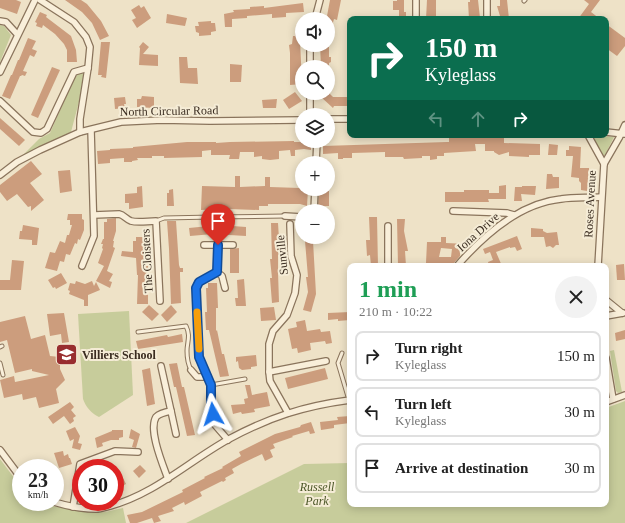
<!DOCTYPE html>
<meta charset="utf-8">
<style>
:root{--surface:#fff;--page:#f2f2f2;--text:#222;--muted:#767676;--line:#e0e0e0}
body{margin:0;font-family:Georgia,serif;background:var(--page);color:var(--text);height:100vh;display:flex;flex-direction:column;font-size:15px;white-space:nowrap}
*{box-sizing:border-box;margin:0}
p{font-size:13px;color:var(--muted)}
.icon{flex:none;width:22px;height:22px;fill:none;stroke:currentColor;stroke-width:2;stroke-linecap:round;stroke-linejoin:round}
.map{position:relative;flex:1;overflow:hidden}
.side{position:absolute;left:347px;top:263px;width:262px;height:244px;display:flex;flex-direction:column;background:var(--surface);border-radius:8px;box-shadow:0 2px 10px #0003}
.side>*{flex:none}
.hud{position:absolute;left:347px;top:16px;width:262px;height:122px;border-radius:8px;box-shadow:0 2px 10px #0003;background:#0b6e4f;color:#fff;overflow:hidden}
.fabs{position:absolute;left:295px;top:12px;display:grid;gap:8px}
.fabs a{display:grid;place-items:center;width:40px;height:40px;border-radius:50%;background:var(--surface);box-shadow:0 2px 10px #0003;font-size:20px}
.speed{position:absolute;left:12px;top:459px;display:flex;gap:8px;font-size:20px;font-weight:700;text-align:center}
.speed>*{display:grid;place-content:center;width:52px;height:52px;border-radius:50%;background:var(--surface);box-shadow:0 2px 10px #0003;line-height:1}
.speed small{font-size:10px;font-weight:400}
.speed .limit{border:6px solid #d22;background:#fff;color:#111}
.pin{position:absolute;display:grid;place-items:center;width:34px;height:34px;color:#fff;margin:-41px -17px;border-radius:50% 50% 50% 0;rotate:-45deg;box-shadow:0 0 4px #0007}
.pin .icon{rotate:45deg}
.me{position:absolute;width:44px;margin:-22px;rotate:354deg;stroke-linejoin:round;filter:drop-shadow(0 0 3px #0008)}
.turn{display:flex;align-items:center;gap:14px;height:84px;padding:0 12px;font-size:18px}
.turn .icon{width:52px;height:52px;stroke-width:2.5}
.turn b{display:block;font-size:28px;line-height:34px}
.lanes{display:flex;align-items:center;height:38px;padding:0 12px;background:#0003;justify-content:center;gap:20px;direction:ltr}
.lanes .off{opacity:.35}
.round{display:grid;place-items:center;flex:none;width:42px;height:42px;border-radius:21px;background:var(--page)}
.summary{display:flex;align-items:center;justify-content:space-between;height:68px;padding:0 12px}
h1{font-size:24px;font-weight:700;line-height:30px;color:#1e9e55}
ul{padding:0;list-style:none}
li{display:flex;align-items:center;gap:12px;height:50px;margin:0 8px 6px;padding:0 4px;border:2px solid var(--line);border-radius:8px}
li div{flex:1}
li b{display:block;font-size:15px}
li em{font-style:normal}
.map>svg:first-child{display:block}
</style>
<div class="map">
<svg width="625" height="523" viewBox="0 0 625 523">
<rect width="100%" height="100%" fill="#eee2c7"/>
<g fill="#c7cc9b">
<polygon points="0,25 4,26 11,35 0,62"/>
<polygon points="81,72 85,74 85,79 71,132 22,156 39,139 50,133 73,81 78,74"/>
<polygon points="593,135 614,137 605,155 601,155"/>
<path d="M129,311L133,395L99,417C91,413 86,407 83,399L78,314Z"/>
<polygon points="614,350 622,392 618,393 616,391 610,351"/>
<polygon points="625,401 625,523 186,523 304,464 350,463 350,504 606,504 606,408"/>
<polygon points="0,459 21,487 21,502 45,502 53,506 76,510 105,512 123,508 126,523 0,523"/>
</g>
<g fill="#cc9d7d" fill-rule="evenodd">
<polygon points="0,0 16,0 21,2 17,14 0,8"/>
<polygon points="65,0 81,0 87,4 101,21 109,36 100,40 92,23 82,12"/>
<polygon points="330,0 341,0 337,20 334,19 331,29 334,30 332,36 328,35 328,16 327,16"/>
<polygon points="397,0 404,0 404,12 406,12 406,19 399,19 399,10 393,10 393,1 397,1"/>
<polygon points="427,0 436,0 436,18 434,19 426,19"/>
<polygon points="470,0 478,0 480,18 469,19 468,2 470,2"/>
<polygon points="500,0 507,0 509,19 502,19 501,16 500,16 497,6 500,6"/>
<polygon points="584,0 600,0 591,12 600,19 578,19 589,4"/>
<polygon points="303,3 304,12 286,13 286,17 272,18 272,14 247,16 247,18 232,19 232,27 225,27 224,14 234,12 233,10 250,9 250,7 264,6 264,8"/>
<polygon points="139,5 141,8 144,6 151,18 137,28 132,20 136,18 131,10"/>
<polygon points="40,12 47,15 46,17 71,36 76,50 77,62 67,62 67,50 64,44 55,34 43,25 42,28 36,26 37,23 35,22"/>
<polygon points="167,14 187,18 185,26 166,23"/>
<polygon points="211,21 211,23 215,23 216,31 211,32 211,35 199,36 199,33 196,32 195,26 199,26 198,22"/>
<polygon points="297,24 302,24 302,41 300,40 302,84 290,85 290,53 289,45 292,44 293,36 295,36"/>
<polygon points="606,24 625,38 625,46 617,56 606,48"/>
<polygon points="28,38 36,41 32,49 37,51 34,57 30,55 23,71 27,72 25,76 22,75 21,76 20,76 10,99 2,96 11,75 12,75 18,60 19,60"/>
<polygon points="101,42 110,42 106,78 101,77 102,75 98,75"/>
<polygon points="143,42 149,47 143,54 158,55 158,66 139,65 140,48 139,47"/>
<polygon points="320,45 329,45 329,57 331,57 331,62 329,63 329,66 321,66"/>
<polygon points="179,57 187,57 188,68 197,68 198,84 180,83"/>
<polygon points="230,64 242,65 241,82 230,82"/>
<polygon points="52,67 60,70 38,118 31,115"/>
<polygon points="295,92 302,101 289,109 283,100"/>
<polygon points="325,93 329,93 333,97 350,97 350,106 334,106 333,108 321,97"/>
<polygon points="142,96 154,97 154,108 137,107 137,99 141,99"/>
<polygon points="125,97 126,104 124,104 125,108 115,109 114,98"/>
<polygon points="277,99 276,108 263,108 262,100"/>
<polygon points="0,118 25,140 19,146 0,129"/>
<polygon points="449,137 458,137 458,138 491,137 491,138 504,138 504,143 540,144 540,155 529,155 529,157 509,156 509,152 499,155 494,152 494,151 485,151 485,144 475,144 476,151 444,153 444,156 437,156 437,159 430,160 430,156 422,156 422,158 404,159 403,157 385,157 385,152 352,153 352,158 343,158 343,159 338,159 338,153 323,154 323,146 447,142 449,142"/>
<polygon points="294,141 294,142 311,142 311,150 304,149 295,150 295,156 291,156 290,150 279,151 279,159 270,160 262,159 262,156 254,157 254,152 240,152 239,159 229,159 230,155 211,155 211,150 202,151 202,157 164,158 164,156 152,156 152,158 137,158 138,160 132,161 132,162 124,162 124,158 110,159 110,163 98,164 97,151 110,150 110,149 133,148 133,147 187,142 216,142 216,143 230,142"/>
<polygon points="549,144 558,145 557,155 548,155"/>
<polygon points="569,146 581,147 580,168 589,168 589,170 590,170 591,186 587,191 581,190 581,183 579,181 579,178 571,177 573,156 566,156 566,150 569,150"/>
<polygon points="31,161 42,174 30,183 44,200 31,211 31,206 28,207 17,194 7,201 0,192 0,185"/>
<polygon points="70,170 72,191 60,193 58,171"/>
<polygon points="547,174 552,174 553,177 559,177 559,188 546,189"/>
<polygon points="235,176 240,176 240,187 265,186 265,177 270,177 270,187 300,188 308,190 307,206 300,204 268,204 268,206 259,206 259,210 229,209 229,213 219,213 219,209 201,210 202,186 235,187"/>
<polygon points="506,185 506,199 488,199 489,202 445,202 445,192 464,192 464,190 489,190 489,193 499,193 499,186"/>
<polygon points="142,186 143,207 129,209 129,203 125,203 125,194 137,193 137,187"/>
<polygon points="522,186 536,186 535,195 521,194 522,201 514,201 515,187 522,187"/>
<polygon points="173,189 174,206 167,206 167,193 169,193 169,190"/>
<polygon points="319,189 329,189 329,206 318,206"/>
<polygon points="68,214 82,214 82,219 84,220 84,230 80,240 78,239 77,244 75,243 70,255 66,254 64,262 60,261 57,271 45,268 50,252 55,253 60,241 65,243 67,235 69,235 72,225 70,225 70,220 67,220"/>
<polygon points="369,217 377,217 378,266 371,266 370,255 367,256 366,240 370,240"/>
<polygon points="116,218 116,231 113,241 114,241 113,247 115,248 107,271 113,274 109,281 112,282 110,288 96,281 104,266 98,263 103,249 102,248 103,244 101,244 103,239 104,239 104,222 107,222 107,219"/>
<polygon points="397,219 405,219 404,231 408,251 405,251 406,266 398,266"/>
<polygon points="167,221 176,221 179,265 180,268 183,268 183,272 180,272 180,275 181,303 171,304 169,249"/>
<polygon points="271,223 278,223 280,255 278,255 278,272 279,302 272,303 270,278 272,278 270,259 272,259"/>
<polygon points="23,225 39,228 37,245 32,245 32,240 19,239 20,231 22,231"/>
<polygon points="219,225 246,227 246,236 213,234 190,236 189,228"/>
<polygon points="531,228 543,229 543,231 547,233 557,232 559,245 556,245 553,248 550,246 546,247 544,237 531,237"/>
<polygon points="517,236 522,249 517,251 515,247 510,248 510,247 496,252 502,266 489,266 488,262 493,260 490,252 485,254 483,249"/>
<polygon points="136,237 145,237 145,266 148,266 148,304 137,304 138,275 137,275 136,258 121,256 122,251 133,252 133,241 136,241"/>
<path d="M441,237H446V243L468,244V248L467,249H460V256L454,263H426L427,242H441ZM441,248L452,249L451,257H439Z"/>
<polygon points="305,241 313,241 316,294 311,312 303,310 308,292 306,277 308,277"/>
<polygon points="239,248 239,273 230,273 230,249"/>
<polygon points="12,260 24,261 21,290 0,290 0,280 10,280"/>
<polygon points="624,264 625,280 617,280 616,265"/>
<polygon points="61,273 67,283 56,289 55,287 53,288 48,280"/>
<polygon points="244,279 246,306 236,306 235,298 238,298 237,280"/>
<polygon points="76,281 85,284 92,281 94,286 96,282 100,290 88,295 88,306 84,306 84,300 69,294 70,291 68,290 70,283 75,284"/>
<polygon points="208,283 217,283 218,308 216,308 216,331 217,330 222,354 224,354 229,376 220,377 209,330 206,330 205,312 207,312 206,288 208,288"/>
<polygon points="149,305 159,314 152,321 142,312"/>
<polygon points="171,305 177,312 167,322 161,315"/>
<polygon points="274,307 276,320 261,321 260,308"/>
<polygon points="350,312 350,320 338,321 338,319 328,320 328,313"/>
<polygon points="64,313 69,342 62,343 61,334 50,336 47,314"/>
<polygon points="25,316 31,339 45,335 50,356 60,357 60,369 65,380 56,389 59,403 39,408 36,397 23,400 22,394 4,398 0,380 14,376 15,382 49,375 32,371 32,369 15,373 7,340 0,342 0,322"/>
<polygon points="305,320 307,331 320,329 321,332 330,331 332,343 326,344 325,341 310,343 311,350 298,353 297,348 292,349 288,329 297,327 296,322"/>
<polygon points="625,330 625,339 616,341 615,333"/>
<polygon points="182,334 183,342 138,349 136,341 167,335 168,337"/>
<polygon points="256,355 257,366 251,367 251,369 242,370 239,368 238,361 236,362 236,357"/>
<polygon points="177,363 182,387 184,387 195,435 187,436 176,387 174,387 169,364"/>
<polygon points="150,368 155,404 147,406 142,370"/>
<polygon points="325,368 328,379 288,389 285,378"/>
<polygon points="245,385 250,385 252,395 267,392 270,406 254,409 255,412 242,414 241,412 233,414 231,405 245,404 244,399 248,398"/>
<polygon points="70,402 74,407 71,410 76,416 73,418 74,421 70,424 64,416 53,424 48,417"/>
<polygon points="350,416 350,423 334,425 334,428 321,430 320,422 338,420 337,417"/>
<polygon points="311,422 315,433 310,434 309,431 292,436 293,437 273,444 275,448 270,450 273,457 265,461 262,454 241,464 232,469 234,473 225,478 226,480 223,482 222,481 200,492 202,496 185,505 184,502 172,508 174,511 158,516 161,521 154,523 152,518 137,523 130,523 127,515 142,512 183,492 182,490 205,478 204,477 223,468 222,467 241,456 239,452 275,434 300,427 301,425"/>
<polygon points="75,427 80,436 78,443 82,444 80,450 72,448 74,439 70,441 66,431"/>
<polygon points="131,429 140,434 136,448 132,447 134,440 129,438"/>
<polygon points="112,430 123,430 123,437 119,438 119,440 111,440 102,443 103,446 97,448 95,438 112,431"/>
<polygon points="63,451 64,456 68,454 69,458 70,458 72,464 59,468 54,453"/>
<polygon points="140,465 146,471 139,478 133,471"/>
<polygon points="122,476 126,484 116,489 115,479"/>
</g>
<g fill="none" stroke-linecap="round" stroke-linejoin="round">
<defs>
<g id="service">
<polyline points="524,1 525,0"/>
<polyline points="156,221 164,218 213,217 285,216"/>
<path d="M138,332L186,326C191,336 187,342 187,351C187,358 188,364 191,370"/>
<polyline points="0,347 2,346"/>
<polyline points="342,353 338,363 349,400"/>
<polyline points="0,363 3,375"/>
<polyline points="211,385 245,379"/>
</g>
<g id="minor">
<polyline points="40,0 74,22 86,37 90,47 88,68 80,119 80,132"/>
<polyline points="487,0 487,19"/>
<polyline points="315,19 320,0"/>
<polyline points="416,19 416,0"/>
<polyline points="0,21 6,22 17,34"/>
<polyline points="310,67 310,45"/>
<polyline points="0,72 35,0"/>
<polyline points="310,93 310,115"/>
<polyline points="0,101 33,132 41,133 47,129 74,72 88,68"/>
<polyline points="328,119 350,119"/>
<polyline points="606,132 624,134"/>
<polyline points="588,135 604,164"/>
<polyline points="316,163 317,141"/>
<polyline points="0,175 17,162 40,150 80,132 121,122 162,120 210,121 302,120"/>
<polyline points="314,211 315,189"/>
<polyline points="453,211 507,213 514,215"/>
<path d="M94,215L119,214C124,215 126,219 131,221C138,223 148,221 156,221L160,301"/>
<polyline points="285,216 302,217"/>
<polyline points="388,226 388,266"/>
<polyline points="204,245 218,245 217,272 199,282 196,288 199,357 211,385 211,403 215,425 228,440"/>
<polyline points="218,245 233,245"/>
<polyline points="82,266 94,236 91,130"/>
<path d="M457,266C483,236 520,203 561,199C574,197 588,198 601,197"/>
<polyline points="598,266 604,164 619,138 625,125"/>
<polyline points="217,272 222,276 225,288"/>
<polyline points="606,300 622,313"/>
<polyline points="606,316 623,313"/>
<polyline points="606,358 613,399"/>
<path d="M161,366L171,411C165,412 160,413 156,417C148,430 163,465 168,479"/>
<polyline points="191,370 197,377 208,377"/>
<polyline points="269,372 326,361"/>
<polyline points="606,402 625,395"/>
<polyline points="171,411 176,434"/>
<polyline points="288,413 270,381 269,372 269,344 273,331 287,315 295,293 297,275 291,256 290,224"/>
<polyline points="0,450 21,478"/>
<path d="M54,502C67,506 82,509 96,509C100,509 106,507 110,506C155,494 189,461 229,439C270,417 304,406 350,400"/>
<polyline points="73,507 80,464 115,451 138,452"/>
</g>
</defs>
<use href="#service" stroke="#8a745c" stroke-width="5"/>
<use href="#minor" stroke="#8a745c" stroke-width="8"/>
<use href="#service" stroke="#f9efda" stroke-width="3"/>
<use href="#minor" stroke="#f9efda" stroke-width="5.5"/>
</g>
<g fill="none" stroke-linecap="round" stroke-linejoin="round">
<defs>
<polyline id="route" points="213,414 211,403 211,385 199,357 196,288 199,282 217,272 218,245"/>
</defs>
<use href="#route" stroke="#114b97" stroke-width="10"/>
<use href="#route" stroke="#1a73e8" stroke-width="7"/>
<polyline stroke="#f59e0b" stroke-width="7" points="197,312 199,349"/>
</g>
<defs>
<symbol id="school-square" viewBox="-11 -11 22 22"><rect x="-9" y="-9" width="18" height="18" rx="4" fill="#982d2f" stroke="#f5ecd6"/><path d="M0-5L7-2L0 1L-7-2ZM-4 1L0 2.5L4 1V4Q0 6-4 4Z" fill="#fff"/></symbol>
</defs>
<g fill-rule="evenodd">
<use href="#school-square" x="54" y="342" width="25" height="25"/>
</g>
<g text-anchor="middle" stroke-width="4" stroke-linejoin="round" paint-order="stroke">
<g font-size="12" fill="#3a2c20" stroke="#f5ecd6">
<text transform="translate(169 111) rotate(-1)" y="4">North Circular Road</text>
<text transform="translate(590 204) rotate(-87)" y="4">Roses Avenue</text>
<text transform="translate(478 232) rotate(-42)" y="4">Iona Drive</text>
<text transform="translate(282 255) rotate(-96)" y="4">Sunville</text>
<text transform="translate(147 261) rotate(-93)" y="4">The Cloisters</text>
</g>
<g font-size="12" font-weight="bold" fill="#3a2c20" stroke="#f5ecd6" text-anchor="start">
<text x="82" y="359">Villiers School</text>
</g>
<g font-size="12" font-style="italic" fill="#4b5627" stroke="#f5ecd6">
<text x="317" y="491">Russell<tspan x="317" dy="14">Park</tspan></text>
</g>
</g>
</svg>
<div class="fabs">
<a><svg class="icon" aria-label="sound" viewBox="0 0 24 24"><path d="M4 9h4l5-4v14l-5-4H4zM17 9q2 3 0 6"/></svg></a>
<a><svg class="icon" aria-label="search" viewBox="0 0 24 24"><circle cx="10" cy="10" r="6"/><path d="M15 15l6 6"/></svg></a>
<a><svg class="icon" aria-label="layers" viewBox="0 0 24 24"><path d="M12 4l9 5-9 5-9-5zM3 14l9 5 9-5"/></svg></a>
<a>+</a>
<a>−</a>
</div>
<div class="speed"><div>23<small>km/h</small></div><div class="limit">30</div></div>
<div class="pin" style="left:218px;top:245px;background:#d93025"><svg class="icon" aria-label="arrive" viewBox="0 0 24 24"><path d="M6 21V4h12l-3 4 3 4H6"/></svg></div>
<svg class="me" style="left:213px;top:414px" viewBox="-20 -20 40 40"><path d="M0-17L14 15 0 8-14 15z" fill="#1a73e8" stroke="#fff" stroke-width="4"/></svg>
<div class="hud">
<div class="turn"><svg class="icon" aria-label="right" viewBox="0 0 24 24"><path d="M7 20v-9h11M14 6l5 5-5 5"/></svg><div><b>150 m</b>Kyleglass</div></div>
<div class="lanes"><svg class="icon off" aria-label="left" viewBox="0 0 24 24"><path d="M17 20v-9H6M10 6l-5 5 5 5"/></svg><svg class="icon off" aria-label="ahead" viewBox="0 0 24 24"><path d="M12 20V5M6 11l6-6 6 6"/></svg><svg class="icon" aria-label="right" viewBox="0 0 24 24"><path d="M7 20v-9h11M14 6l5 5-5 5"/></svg></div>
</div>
<section class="side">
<div class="summary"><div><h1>1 min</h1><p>210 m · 10:22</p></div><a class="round"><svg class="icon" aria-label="close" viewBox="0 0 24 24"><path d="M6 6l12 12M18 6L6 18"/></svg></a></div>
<ul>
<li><svg class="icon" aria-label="right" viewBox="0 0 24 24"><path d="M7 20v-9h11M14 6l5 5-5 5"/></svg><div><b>Turn right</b><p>Kyleglass</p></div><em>150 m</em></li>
<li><svg class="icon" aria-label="left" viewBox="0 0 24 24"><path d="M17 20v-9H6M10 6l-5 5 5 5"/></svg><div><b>Turn left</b><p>Kyleglass</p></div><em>30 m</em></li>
<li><svg class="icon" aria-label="arrive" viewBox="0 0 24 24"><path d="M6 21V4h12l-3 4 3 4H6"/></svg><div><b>Arrive at destination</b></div><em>30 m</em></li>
</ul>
</section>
</div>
